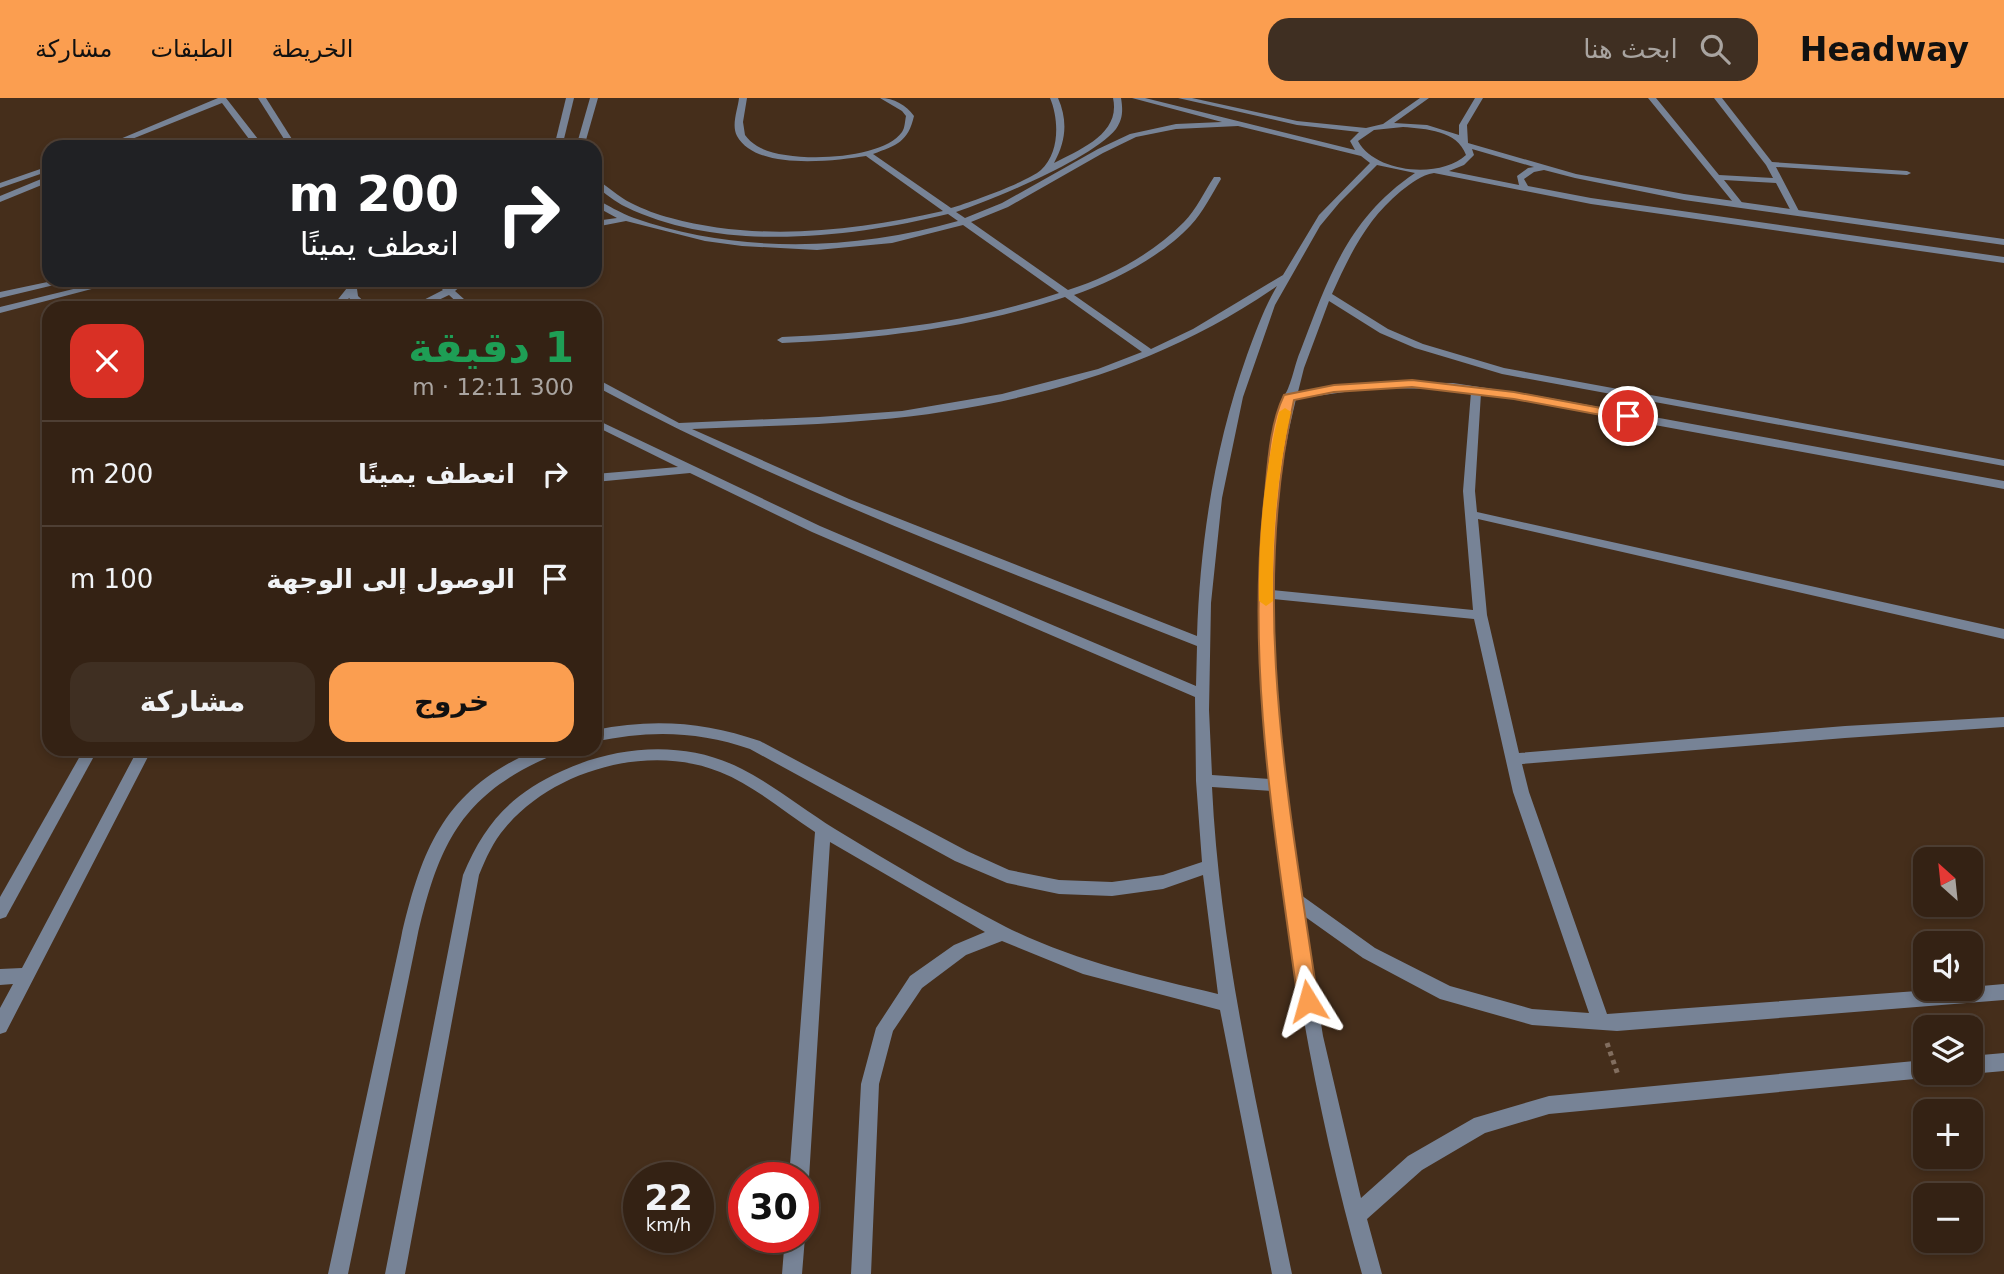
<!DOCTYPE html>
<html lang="ar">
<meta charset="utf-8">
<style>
:root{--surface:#342214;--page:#3f2f22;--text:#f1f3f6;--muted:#a9a4a0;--line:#4e3f34;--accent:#fb9e50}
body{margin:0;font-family:"DejaVu Sans","Noto Naskh Arabic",sans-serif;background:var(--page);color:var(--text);direction:rtl;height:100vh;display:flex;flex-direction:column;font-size:26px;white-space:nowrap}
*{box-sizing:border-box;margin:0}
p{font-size:23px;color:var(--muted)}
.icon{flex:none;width:38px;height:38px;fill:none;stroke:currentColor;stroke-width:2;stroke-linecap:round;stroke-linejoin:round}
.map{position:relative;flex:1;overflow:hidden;direction:ltr}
.sheet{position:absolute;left:42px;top:203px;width:560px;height:455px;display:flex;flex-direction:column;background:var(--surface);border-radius:21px;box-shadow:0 4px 10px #0003,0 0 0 2px var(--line);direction:rtl}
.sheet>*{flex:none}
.hud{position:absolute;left:42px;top:42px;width:560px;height:147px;border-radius:21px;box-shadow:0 4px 10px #0003,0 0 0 2px var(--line);direction:rtl;background:#202124;color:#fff;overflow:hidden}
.needle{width:46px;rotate:333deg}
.fabs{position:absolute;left:1913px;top:749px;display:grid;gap:14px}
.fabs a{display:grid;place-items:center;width:70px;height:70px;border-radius:14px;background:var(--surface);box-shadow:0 4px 10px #0003,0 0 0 2px var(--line);font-size:35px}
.speed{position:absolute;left:623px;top:1064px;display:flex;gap:14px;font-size:35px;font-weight:700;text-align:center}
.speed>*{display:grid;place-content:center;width:91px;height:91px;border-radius:50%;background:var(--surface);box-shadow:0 4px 10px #0003,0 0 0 2px var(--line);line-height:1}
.speed small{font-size:18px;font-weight:400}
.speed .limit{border:10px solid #d22;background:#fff;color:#111}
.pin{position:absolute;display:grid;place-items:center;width:60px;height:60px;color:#fff;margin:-30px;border:4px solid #fff;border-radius:50%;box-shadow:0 2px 7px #0007}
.me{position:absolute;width:77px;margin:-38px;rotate:352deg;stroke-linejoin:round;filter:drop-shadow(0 0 5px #0008)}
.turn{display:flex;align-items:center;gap:24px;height:147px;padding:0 28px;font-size:32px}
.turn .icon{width:91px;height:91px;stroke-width:2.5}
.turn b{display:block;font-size:49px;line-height:60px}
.round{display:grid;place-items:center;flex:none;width:74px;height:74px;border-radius:21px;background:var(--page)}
.head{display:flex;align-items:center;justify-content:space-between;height:119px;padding:0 28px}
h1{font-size:42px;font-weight:700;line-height:52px;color:#1e9e55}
.button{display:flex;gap:14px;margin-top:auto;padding:14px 28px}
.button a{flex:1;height:80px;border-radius:21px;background:var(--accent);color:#111;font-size:28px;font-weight:700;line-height:80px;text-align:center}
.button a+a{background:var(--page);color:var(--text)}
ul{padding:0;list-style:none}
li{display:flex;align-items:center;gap:21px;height:105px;padding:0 28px;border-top:2px solid var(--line)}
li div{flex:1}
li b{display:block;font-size:26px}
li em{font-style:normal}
header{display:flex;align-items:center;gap:42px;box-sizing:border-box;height:98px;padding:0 35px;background:var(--accent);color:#111}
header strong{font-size:33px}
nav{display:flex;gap:38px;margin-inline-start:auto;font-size:24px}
.search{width:490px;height:63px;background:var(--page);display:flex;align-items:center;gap:18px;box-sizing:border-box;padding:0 24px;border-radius:21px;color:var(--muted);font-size:26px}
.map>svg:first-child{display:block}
</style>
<header>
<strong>Headway</strong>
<div class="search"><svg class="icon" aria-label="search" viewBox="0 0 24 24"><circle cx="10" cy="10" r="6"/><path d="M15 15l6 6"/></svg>ابحث هنا</div>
<nav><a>الخريطة</a><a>الطبقات</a><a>مشاركة</a></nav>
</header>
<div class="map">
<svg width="2004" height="1176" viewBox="0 0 2004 1176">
<rect width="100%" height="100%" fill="#452e1b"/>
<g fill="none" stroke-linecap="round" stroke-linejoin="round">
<polyline stroke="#826e5f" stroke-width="5" stroke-dasharray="4.5 4.5" stroke-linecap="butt" points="1607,945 1618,977"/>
<polygon fill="#778396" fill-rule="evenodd" points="1648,0 1656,0 1719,77 1773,80 1766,67 1714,0 1722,0 1772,64 1907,73 1911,75 1907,77 1776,69 1800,115 1799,117 1793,117 1776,85 1724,82 1744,107 1737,109"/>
<g fill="#778396" fill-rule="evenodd">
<polygon points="218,0 226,0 258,41 260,48 253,45 152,49 191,42 249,41 222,5 112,49 101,49"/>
<polygon points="258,0 266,0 297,49 289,49"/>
<polygon points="566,0 574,0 562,49 554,49"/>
<polygon points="590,0 598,0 584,49 576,49"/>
<path d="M739,0H747L743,24L745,37C748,41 752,45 757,48C785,66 882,63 902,34C905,30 905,22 906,18L902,13L880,0C894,0 906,7 914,18C908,44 897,47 873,56L951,110C971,104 1027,84 1041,72C1060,55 1059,21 1050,0H1058C1068,23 1066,43 1054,65C1080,51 1121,36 1113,0H1121C1123,12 1123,21 1116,31C1093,60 993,102 956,114L965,120L1002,105L1098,51L1130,36L1176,26L1222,24L1132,0H1145L1355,52L1350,43L1359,34L1297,27L1178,0H1192L1297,23L1366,30L1383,26L1420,0H1429L1394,25L1427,27L1459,37V27L1475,0H1483L1467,27L1468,45L1576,76L1684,96L2004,141V147L1684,102L1575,80L1544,72L1534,74L1524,81L1528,88L1591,100L2004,159V165L1591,106L1434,75C1421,77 1412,85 1401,93C1367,121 1350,156 1332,196L1388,231L1423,246L1504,270L2004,362V368L1502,276L1415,250L1380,235L1329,203L1304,270L1298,294L1372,284L1453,285L1533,297L2004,383V391L1481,295L1475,393L1477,414L2004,531V541L1478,421L1487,517L1519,655L1845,628L2004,619V629L1845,640L1522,666L1529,694L1607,916L1944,891H1970V889L2004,886V902L1617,933L1532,927L1440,901L1363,860L1304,818L1323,938L1361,1100L1408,1058L1474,1020L1549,998L1925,962V975H1933L1925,980L1549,1016L1485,1035L1422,1072L1367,1121L1382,1176H1362C1317,1018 1289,857 1272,693L1212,689C1220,855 1259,1015 1292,1176H1272L1220,912L1083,876L1002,843L966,857L922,890L893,933L879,986L871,1176H851L861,986L876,930L910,878L954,847L985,834L830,744L809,1080L803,1088V1080H789L815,734C784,714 755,688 720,674C649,645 553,672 505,730C493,744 486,760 479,777L405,1176H385L463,777C484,726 511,696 562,673C618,647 686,642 742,671C775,688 804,712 835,731C891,765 948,799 1006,829C1072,862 1145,879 1218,896L1203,777L1163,791L1112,798L1059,796L1007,785L955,763L750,651C698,633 648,632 595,644V632C653,620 705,624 760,643L967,753L1009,772L1059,782L1112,784L1163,777L1202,764L1196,683L1195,599L812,434L690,375L595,384V376L678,369L595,328V321L820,428L1196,588L1197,548C994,468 788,392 595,288V281L599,282L679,325L819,319L902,313L1002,296L1098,271L1142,254L1065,199C973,230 878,241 782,245L777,242L782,239C876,235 969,225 1059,195L963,127L892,145L817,152L742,148L705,143L626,123L595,129V123L617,120L595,108V101C608,107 620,115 634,120C738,156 853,153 958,123L948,116C849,140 721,155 626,109C615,104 605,95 595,88V82C608,87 618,99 631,105C643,111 658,117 671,120C758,144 856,133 943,113L866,58C834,63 756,73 737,38C731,27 738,11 739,0ZM1238,28L1361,58L1370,65L1319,117L1283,177L1193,231L1151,251L1074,197C1112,184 1164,157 1191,127C1203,114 1212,96 1221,81L1220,79H1214C1204,94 1196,112 1184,124C1153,156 1109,179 1068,192L971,124L1008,109L1103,55L1136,39L1176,31ZM1403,29C1426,31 1457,32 1466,57C1440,81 1375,75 1358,43L1374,32ZM1472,51L1534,69L1528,70L1517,78L1519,87L1449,73L1464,67L1474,57ZM1377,67L1415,75C1347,121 1328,181 1300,254C1295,265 1290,293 1283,299L1285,302C1253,426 1257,554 1270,681L1212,677L1209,612L1211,505L1222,400L1243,299L1275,207L1320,128L1340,104ZM1277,188C1264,210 1256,233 1247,257C1215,347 1200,443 1197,538L849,401L692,331C752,328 813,328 873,322C1016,310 1158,271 1277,188ZM1372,290L1453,291L1471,294L1463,393L1473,512L1272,492C1271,428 1281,363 1296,301ZM1273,501L1474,521L1513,694L1589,915L1532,911L1450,888L1375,850L1301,797C1286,699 1275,601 1273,501Z"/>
<polygon points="49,68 49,73 0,90 0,85"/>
<polygon points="46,79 49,79 49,84 0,104 0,98"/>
<polygon points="57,182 75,182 0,200 0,194"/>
<polygon points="110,182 126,182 0,215 0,209"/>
<polygon points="347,182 356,184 370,182 357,191 358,198 371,210 360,210 349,200 341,210 331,210 347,190"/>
<polygon points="432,182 443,182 449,188 457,182 468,182 455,193 474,210 463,210 449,197 422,210 408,210 443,192"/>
<polygon points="84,651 98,651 6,819 0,821 0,799"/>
<polygon points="138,651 152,651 6,934 0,936 0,910 13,886 0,887 0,871 22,870"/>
<path d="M538,651H560L558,655C463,694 439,743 417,840L348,1176H328L401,840C422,748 446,690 538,651Z"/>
<polygon points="2004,955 2004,973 1970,976 1967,975 1970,975 1970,958"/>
<polygon points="803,1134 805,1139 802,1176 782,1176 785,1139 803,1139"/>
</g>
</g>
<path fill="#fb9e50" stroke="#a36734" stroke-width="2" d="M1412,282L1514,294L1628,315L1634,318L1628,322L1514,301L1412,289L1334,294L1294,302C1249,502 1289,704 1318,903L1315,910L1308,913L1301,910L1298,903C1275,735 1245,565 1265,396C1268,364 1270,326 1284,297L1334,287Z"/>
<path fill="#f59e0b" d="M1285,310L1291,314C1277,376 1272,439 1273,503L1266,508L1259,503C1258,439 1264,376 1279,314Z"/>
</svg>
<div class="fabs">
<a><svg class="needle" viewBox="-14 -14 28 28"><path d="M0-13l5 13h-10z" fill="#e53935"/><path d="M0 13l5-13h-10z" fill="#a9a4a0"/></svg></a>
<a><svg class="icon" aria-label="sound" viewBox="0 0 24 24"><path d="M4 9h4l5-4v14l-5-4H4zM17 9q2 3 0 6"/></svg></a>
<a><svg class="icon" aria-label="layers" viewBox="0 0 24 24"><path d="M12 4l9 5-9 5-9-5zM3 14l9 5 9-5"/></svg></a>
<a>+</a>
<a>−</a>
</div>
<div class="speed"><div>22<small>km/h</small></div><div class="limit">30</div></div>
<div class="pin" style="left:1628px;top:318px;background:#d93025"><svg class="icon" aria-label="arrive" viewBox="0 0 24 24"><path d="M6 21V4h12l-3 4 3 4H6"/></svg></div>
<svg class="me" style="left:1308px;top:903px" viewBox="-20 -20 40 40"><path d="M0-17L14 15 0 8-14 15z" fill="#fb9e50" stroke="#fff" stroke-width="4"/></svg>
<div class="hud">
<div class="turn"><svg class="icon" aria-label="right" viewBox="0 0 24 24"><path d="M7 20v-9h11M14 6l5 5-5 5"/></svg><div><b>200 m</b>انعطف يمينًا</div></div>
</div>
<section class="sheet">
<div class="head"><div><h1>1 دقيقة</h1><p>300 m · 12:11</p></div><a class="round" style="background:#d93025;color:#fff"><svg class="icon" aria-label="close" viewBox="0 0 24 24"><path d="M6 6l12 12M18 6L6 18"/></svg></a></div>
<ul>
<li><svg class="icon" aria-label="right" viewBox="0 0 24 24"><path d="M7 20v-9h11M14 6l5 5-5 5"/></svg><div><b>انعطف يمينًا</b></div><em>200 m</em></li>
<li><svg class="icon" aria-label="arrive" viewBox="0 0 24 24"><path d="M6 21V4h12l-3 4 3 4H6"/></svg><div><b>الوصول إلى الوجهة</b></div><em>100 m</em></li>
</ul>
<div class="button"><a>خروج</a><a>مشاركة</a></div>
</section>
</div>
